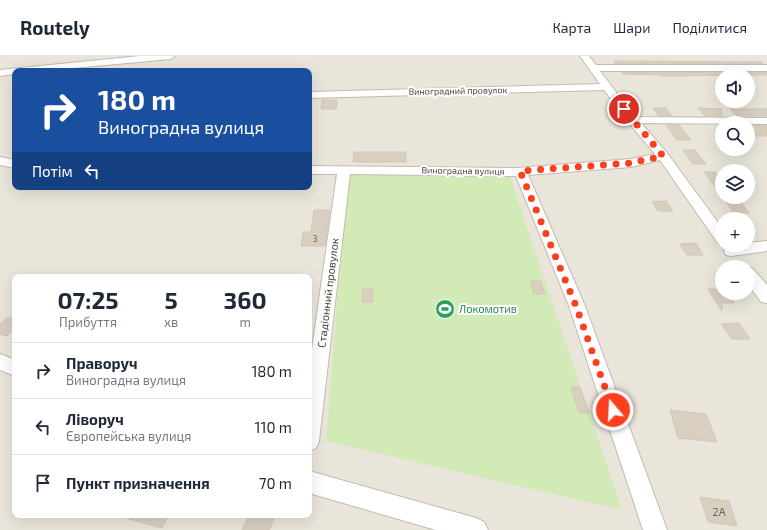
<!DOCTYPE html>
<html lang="uk">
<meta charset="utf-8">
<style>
:root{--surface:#fff;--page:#f2f2f3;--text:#1f2937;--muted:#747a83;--line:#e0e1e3}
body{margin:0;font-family:"Exo 2",sans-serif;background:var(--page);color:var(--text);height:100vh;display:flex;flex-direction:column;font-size:15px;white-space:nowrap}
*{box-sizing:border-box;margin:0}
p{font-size:13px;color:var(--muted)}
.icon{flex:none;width:22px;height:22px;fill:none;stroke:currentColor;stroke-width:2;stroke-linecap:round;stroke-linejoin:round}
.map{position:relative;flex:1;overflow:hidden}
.drawer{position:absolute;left:12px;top:218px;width:300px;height:244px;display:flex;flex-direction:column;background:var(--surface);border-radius:8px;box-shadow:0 4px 16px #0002}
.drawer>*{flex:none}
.hud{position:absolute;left:12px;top:12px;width:300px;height:122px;border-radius:8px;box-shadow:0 4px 16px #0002;background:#1a4fa0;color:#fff;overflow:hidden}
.fabs{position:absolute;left:715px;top:12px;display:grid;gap:8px}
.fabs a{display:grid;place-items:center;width:40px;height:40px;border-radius:50%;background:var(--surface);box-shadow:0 4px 16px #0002;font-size:20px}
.pin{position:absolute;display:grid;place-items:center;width:34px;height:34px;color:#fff;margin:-17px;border:2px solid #fff;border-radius:50%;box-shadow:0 1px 4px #0007}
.me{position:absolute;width:44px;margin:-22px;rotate:341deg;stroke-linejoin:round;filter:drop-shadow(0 0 3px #0008)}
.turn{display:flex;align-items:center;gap:14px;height:84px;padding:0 20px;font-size:18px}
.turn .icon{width:52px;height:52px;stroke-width:2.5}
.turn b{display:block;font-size:28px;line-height:34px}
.then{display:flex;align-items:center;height:38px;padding:0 20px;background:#0003;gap:8px;font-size:15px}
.eta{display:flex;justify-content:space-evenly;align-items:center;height:68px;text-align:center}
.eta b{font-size:24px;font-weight:700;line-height:28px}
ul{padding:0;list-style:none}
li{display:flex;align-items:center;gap:12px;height:56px;padding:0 20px;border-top:1px solid var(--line)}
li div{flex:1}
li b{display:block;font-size:15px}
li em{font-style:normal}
header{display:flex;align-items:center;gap:24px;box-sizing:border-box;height:56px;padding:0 20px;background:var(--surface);border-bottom:1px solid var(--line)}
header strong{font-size:19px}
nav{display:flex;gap:22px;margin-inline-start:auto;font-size:14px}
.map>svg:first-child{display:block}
</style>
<header>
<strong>Routely</strong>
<nav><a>Карта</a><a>Шари</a><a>Поділитися</a></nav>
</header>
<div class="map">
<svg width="767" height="474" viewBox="0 0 767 474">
<rect width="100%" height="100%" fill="#f6f3ec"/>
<path fill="#eae5da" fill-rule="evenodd" d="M0,0H767V474H0ZM15,15H309V131H15ZM722,19H748V45H722ZM722,67H748V93H722ZM722,115H748V141H722ZM722,163H748V189H722ZM722,211H748V237H722ZM15,221H309V459H15Z"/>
<polygon fill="#d2eab5" points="347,118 510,121 622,454 326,385"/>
<g fill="#d8cfc1" stroke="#d3c7b4">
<polygon points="614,5 762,6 763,8 615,8"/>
<polygon points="622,16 767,16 767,19 661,20 660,19 623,18"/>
<polygon points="322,44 337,44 336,53 321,53"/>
<polygon points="653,52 666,52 672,60 659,60"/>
<polygon points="698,52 722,53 722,60 705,60"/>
<polygon points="730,53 767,53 767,60 737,60"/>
<polygon points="666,69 679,69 691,84 677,84"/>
<polygon points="748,69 767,70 767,80 755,80 748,72"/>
<polygon points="683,94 695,94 706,108 693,108"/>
<polygon points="354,96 406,96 406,106 353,106"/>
<polygon points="704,116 715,116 722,124 722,140"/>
<polygon points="722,141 737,141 749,157 734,157"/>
<polygon points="666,145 673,155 658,155 652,146"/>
<polygon points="314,154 330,154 325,190 301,190 303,176 311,176"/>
<polygon points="696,187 703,199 687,199 680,188"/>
<polygon points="530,225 541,225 545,238 534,238"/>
<polygon points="363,233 373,233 373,246 362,246"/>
<polygon points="708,233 722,233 722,237 728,237 734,247 722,247 722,255"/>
<polygon points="8,261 15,263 15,272 7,280 0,278 0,268"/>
<polygon points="739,267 750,283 732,283 721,268"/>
<polygon points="571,331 580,331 589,357 579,357"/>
<polygon points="670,354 706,358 717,386 678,382"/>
<polygon points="700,441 729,445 737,470 708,466"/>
<polygon points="126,459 168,459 162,472 126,462"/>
<polygon points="249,459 264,459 274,463 269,474 242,474"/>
</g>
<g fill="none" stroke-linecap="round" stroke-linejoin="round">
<defs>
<g id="minor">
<polygon points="140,0 175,0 171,3 41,15 15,15 15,18 0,20 0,14"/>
<polygon points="580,0 589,0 596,9 767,9 767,15 600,15 635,61 767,62 767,68 641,67 667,97 722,172 722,187 717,186 660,104 631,111 528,119 585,250 667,474 643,474 569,250 516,120 350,118 319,385 316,392 309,395 309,314 337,118 309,118 309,110 516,112 631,103 655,98 628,66 604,34 309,42 309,36 600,28"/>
<polygon points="0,101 15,104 15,112 0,109"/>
<polygon points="767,185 767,195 731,200 726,199 724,195 726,191 736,189 748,189 748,187"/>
<polygon points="748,211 753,213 767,229 767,247 761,246 748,228"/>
<polygon points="0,298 15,304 15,320 0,314"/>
<polygon points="309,415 476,462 484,466 488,474 436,474 309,437"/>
</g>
</defs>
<use href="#minor" stroke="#c2bbae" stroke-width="2"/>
<use href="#minor" fill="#fff" fill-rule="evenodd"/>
</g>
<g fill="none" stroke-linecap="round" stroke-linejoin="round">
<polyline stroke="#fc3f1d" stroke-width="7" stroke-dasharray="0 12.6" points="613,354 576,250 520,115 631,107 663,100 624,53"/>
</g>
<defs>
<symbol id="stadium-disc" viewBox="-11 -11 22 22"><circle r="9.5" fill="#2e9e5b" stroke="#fff"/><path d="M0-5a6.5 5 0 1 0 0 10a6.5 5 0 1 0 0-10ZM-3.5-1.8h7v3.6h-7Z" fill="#fff"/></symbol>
</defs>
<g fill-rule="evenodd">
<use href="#stadium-disc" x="434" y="242" width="22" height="22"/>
</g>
<g text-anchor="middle" stroke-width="4" stroke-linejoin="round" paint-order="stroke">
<g font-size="9" fill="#4b4439" stroke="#fff">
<text transform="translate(458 35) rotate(-1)" y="3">Виноградний провулок</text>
<text transform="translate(463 115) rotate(1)" y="3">Виноградна вулиця</text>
</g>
<g font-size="9" fill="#6e675b">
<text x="315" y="186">3</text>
</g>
<g font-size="11" fill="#4b4439" stroke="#fff">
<text transform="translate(328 237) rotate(-83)" y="4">Стадіонний провулок</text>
</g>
<g font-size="11" fill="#27864d" stroke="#fff" text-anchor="start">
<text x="459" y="257">Локомотив</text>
</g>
<g font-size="11" fill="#6e675b">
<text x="719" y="460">2А</text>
</g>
</g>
</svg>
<div class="fabs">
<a><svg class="icon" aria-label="sound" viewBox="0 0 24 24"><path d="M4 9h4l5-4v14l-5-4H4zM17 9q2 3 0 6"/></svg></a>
<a><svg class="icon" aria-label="search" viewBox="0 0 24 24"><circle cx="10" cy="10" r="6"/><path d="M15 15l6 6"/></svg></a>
<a><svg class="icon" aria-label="layers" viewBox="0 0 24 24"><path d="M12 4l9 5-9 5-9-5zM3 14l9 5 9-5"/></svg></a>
<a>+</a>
<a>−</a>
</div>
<div class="pin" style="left:624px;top:53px;background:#d93025"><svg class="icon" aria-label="arrive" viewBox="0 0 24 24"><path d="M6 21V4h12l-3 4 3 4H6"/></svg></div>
<svg class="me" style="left:613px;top:354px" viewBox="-20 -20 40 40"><circle r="17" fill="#fc3f1d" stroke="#fff" stroke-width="3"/><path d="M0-11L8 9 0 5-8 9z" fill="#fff"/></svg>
<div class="hud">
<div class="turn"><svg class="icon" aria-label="right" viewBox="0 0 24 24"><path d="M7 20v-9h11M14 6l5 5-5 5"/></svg><div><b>180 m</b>Виноградна вулиця</div></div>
<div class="then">Потім<svg class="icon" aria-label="left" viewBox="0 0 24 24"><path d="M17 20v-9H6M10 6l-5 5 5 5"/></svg></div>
</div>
<section class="drawer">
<div class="eta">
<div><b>07:25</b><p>Прибуття</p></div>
<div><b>5</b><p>хв</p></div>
<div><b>360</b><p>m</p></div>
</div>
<ul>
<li><svg class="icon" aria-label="right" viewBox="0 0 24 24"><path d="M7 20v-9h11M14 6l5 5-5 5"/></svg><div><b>Праворуч</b><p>Виноградна вулиця</p></div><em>180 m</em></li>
<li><svg class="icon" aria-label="left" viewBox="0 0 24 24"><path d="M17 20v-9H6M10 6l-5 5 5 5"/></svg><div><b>Ліворуч</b><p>Європейська вулиця</p></div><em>110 m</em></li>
<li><svg class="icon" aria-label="arrive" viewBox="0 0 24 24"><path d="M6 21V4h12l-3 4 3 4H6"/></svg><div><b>Пункт призначення</b></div><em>70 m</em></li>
</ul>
</section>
</div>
